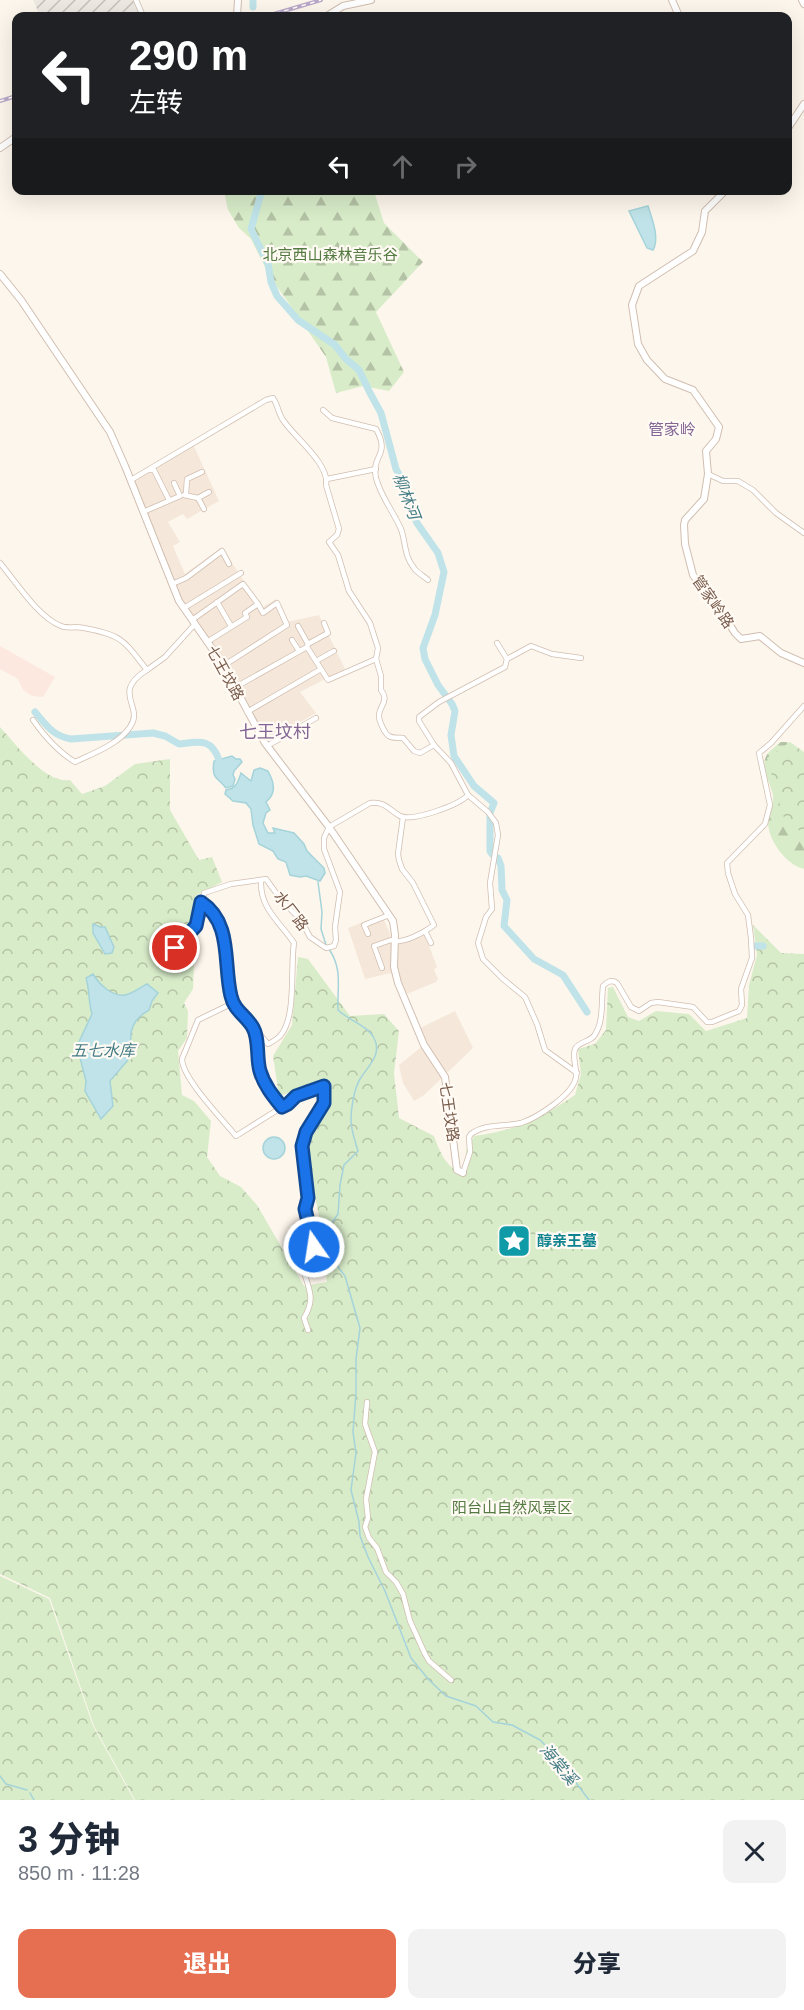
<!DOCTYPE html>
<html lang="zh">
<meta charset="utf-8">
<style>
:root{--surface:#fff;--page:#f2f2f3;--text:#1f2937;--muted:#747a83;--accent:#e76f51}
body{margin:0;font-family:Helvetica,"Noto Sans SC",sans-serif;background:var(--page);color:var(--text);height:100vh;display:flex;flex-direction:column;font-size:22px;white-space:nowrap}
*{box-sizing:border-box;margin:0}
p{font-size:20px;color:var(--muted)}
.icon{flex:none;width:33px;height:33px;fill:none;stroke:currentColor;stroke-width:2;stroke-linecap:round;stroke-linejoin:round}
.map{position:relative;height:1800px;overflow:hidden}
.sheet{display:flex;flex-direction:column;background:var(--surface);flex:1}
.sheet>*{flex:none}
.guide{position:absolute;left:12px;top:12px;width:780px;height:183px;border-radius:12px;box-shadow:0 6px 24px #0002;background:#202124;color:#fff;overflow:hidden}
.pin{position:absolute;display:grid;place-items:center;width:51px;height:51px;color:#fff;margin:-26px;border:3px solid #fff;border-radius:50%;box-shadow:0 2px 6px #0007}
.me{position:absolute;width:66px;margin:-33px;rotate:347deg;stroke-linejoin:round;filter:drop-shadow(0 0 4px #0008)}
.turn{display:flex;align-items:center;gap:21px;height:126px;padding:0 18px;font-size:27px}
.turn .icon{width:78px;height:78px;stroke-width:2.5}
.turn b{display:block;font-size:42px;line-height:51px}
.lanes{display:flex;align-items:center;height:57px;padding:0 18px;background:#0003;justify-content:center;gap:30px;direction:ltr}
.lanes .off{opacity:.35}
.round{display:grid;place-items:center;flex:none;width:63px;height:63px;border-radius:12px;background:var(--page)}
.head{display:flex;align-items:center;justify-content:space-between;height:102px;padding:0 18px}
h1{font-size:36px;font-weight:800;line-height:45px}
.action{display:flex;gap:12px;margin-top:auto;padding:12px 18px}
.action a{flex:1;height:69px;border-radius:12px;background:var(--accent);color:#fff;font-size:24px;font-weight:800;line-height:69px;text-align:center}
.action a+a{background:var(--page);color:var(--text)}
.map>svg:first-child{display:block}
</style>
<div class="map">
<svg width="804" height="1800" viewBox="0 0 804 1800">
<defs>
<pattern id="industrial-furrows" width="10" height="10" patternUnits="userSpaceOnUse" patternTransform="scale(1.5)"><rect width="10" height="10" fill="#efe9e4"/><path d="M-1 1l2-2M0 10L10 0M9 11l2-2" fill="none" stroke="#c7c0bb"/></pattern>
<pattern id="forest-firs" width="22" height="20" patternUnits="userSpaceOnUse" patternTransform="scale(1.5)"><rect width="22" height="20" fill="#d8ecc9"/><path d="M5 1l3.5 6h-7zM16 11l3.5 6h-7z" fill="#b4c2a5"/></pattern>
<pattern id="park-crowns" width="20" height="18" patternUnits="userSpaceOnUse" patternTransform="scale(1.5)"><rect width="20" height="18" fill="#d8ecc9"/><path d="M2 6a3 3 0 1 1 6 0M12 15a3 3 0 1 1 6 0" fill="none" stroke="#b4c2a5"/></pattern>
</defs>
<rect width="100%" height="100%" fill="#fdf6ec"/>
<g fill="#f5e8da">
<polygon points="193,444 219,501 187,519 183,514 168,522 180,542 173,546 185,574 222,547 261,608 276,599 287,622 319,615 345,669 300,692 316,713 270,740 254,721 216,649 182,600 148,518 133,476"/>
<polygon points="382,915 390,934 391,941 424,932 437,967 434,970 438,979 436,982 402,996 391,973 365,979 348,928"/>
<polygon points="455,1011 473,1048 424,1095 414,1101 403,1083 399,1065 424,1045 416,1030"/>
</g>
<polygon fill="#fde8e0" points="0,646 55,677 43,697 32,696 23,690 18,679 0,669"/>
<polygon fill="url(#industrial-furrows)" points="33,0 134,0 141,16 40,16"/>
<g fill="url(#forest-firs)">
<polygon points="224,191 374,191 384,223 423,262 376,312 404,372 389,391 363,386 336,393 326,357 269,275 251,239 239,228 228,210"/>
<path d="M781,742H788L804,760V869C787,865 769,842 768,823C768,814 774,805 773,795C771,785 761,769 765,759C767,752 776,746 781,742Z"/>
</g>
<g fill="url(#park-crowns)">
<path d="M0,727C16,744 45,784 70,780L82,794L105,786L135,764L170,759V810L199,860L212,857L222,882L197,895L193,989L184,1003L188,1011L187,1038L178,1051L182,1095L194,1101L211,1121L207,1157L220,1176L241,1187L257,1205L304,1286L327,1282L320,1221L305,1148L327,1106V1081L279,1096L273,1056L292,1025L298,957L308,959L350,1016L384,1014L399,1031L394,1073L399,1118L434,1136C441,1155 446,1167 465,1175L466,1150L474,1136C515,1131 542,1118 575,1095L581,1074L578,1049L595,1044L606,1030L608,988L613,987L628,1017L639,1021L656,1011L689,1014L706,1031L747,1018L749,985L757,955L753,925L781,953L804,954V1800H135L94,1726L50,1598L0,1574Z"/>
<polygon points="790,742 804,752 804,835 783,816 767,758"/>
<polygon points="0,1576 49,1599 93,1726 134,1800 0,1800"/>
</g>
<g fill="#bfe3e8" stroke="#a5d3da" stroke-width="1.5">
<path d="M648,206C652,219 660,238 653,250L647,248L629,211Z"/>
<path d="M232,756L236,759H240L242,762L234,771L233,775L235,779L233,786L226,788C218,777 211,780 214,761Z"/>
<path d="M260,768L268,771C274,782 277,793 266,802L270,810L266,813L263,823L268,833H275L273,828L294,833L304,844L307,851L324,868L325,873L320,881L306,876L300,877L290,875L286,862L278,859L273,851L259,844L253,825L251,809L246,803L233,801L225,794L226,790C236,789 238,782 241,773L251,781L254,770Z"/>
<polygon points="93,924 100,927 105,927 114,947 112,953 105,954 93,933"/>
<path d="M93,974C99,984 112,997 125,995C132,994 141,987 147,984L158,993L152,1001L149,1010C133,1019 128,1031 132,1049L129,1052L128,1060L110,1081L113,1106L101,1119L85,1091L86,1081L77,1046L92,1014C88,1001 90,991 86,978Z"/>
<circle cx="274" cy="1148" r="11"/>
</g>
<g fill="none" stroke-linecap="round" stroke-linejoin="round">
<g stroke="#a5d3da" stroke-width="1.5">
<polyline points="318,882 322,912 321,929 326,945"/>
<path d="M329,949C343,970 337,987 338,1010C348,1020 368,1026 374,1038C383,1055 367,1067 360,1079C354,1089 351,1108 351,1120C351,1130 355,1141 358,1151L344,1165L340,1185L338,1214L324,1234L328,1254L345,1276L360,1328L356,1359V1393L353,1432L356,1453L351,1490L359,1522L360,1536L368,1557L385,1591L411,1658L429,1680L446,1696L476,1706L493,1722L512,1725L540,1740L555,1755L589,1800"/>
<polyline points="0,1776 6,1784 27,1790"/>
<polyline points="30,1793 34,1800"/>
</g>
<g stroke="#bfe3e8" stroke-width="7">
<polyline points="253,0 253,7"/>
<polyline points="262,190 251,229 268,264 271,282 277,296 298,320 335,345 346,359 359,370 370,393 381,413 396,469 402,480 408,502 417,523 438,553 444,572 435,615 423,648 425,659 438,685 452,704 455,711 451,735 454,756 474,786 494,803 490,813 490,851 492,854"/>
<path d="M35,712C46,725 53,736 71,739L153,733L165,736L179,744C198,742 211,737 219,760"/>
<polyline points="498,858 501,866 502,890 507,900 504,926 534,959 563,975 587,1012"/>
<polyline points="754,946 763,946"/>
</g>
<defs>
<g id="minor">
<polyline points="136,0 143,16"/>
<path d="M323,410L332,418L376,429C391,456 371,454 376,478C381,497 393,511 401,529C406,543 404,556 414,568C417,573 424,576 428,580"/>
<polyline points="149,470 154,470 169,500"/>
<polyline points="708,474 723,481 738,481 753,490 776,513 804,533"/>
<polyline points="327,479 376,469"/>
<path d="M131,480L266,400L273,398C278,405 278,413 283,420C294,437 330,464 326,485L339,529L337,535L329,542L338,555L349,591L370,623L378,648L376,659L381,676V690C392,704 373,707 381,724C383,728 385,734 389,736C393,739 399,737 403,738L414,751L420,753L434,745"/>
<polyline points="186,494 187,479 202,472"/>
<polyline points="184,495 198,498 209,492"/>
<polyline points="198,498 204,509"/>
<polyline points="143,512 180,496 174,483"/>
<path d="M0,563C16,582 38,617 61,626C68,629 77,626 84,628C123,635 124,641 147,670L165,657L195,624"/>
<polyline points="172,584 186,578 222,551 229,564"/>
<polyline points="217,602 231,626"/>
<polyline points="184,608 241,573"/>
<polyline points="192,620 243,584 258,604 245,613 247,617 207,642"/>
<polyline points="298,626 308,644"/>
<polyline points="292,640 299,651"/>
<polyline points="307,647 308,644 328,633 324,623"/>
<polyline points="507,659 531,646 552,654 581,658"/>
<polyline points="316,661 334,651"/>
<polyline points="223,666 287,625 277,603 263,613 258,604"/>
<polyline points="234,688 307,647 328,680 376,659"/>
<polyline points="247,712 321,669"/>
<path d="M33,720C45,737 57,751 75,762C92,754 119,744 130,727C145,706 110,693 147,670"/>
<polyline points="267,746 316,718"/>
<polyline points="468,795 451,763 434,745 419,721 419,717 439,702 505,667 507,659 497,643"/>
<path d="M201,902C232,923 223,963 231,996C234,1010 245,1014 252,1026C260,1038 256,1058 260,1071C264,1085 273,1096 282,1107C288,1104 290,1101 294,1098C303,1091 314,1089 324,1086V1103L306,1132L302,1146L308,1198L305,1209L316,1264L305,1269L304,1272C310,1292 315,1299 304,1318L308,1330"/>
<polyline points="425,931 431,943"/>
<polyline points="368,934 364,925 389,915"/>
<path d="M162,955L173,950L196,926L204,893L231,884L266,879L282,901L301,920L310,937L326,948L334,946L336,940L335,927L340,892L324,849V838L329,827L370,803C385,801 389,810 400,816C413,822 459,805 468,795L488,812L496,823L498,835L490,883L492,909L486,917L478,943L483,959L503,979L525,997L537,1024L545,1050L577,1073"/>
<path d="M382,968L374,946L391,940C402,945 425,932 434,925L413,883L402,869L399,860L398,854L403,817"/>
<path d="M233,1003L198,1020L182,1059C182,1078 223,1120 236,1136L282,1107"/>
<path d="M254,1028L268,1044C272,1042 277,1039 280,1036C297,1017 290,967 294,943C280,922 260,909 261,881"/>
<path d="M463,1173L470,1152L469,1137L471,1134C486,1123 504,1127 521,1123C537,1118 574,1094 576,1077C577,1068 572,1057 575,1049C578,1042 589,1042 594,1036C604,1022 601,1003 603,986C607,982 611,979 617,983L631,1007L639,1011L651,1003L658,1002L693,1007L707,1022H712L739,1011L742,1005L741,989L752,958L751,938L748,915L735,894L728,873L727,863L765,824L770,805L759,753L771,743L804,706"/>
<polyline points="367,1402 365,1424 375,1452 366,1499 368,1518 365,1527 369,1538 377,1548 386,1572 396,1582 403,1594 410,1621 425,1654 429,1661 451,1680"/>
</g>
<g id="tertiary">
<polyline points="672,0 679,16"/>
<polyline points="802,0 804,4"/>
<polyline points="234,16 237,16 238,0"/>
<polyline points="327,16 343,6 371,0"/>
<polyline points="788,128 804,104"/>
<polyline points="0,148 16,137"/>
<polyline points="726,190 705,211 702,232 693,251 639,286 632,305 638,344 647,360 665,379 693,390 719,427 716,439 706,451 708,474 704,499 685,520 684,525 685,544 693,575 701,586 710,594 735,633 741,639 760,636 781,653 804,663"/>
<polyline points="0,274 21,300 110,432 125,466 179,601 220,660 265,743 329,827 393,921 395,935 394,967 398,983 424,1045 445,1077 457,1170 463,1173"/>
</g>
</defs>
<use href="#minor" stroke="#d1beb0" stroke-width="6"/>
<use href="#tertiary" stroke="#d1beb0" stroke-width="8"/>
<use href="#minor" stroke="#fff" stroke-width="4.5"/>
<use href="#tertiary" stroke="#fff" stroke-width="6"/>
<defs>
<g id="rail">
<polyline points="267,16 321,0"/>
<polyline points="0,101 16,96"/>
</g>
</defs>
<use href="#rail" stroke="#b9a8c9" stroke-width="4"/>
<use href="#rail" stroke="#fffaf3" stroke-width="1.5" stroke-dasharray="4.5" stroke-linecap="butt"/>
</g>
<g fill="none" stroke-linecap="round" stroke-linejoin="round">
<defs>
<path id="route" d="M175,948L196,926L201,902C233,923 223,964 231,996C234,1010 245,1015 252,1026C260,1038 256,1058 260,1071C264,1085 273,1096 282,1107L288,1104L296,1096L324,1086V1103L306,1132L302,1146L308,1198L305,1209L314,1247"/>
</defs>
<use href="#route" stroke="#114b97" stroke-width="15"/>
<use href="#route" stroke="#1a73e8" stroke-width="10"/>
</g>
<defs>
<symbol id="sight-square" viewBox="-11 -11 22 22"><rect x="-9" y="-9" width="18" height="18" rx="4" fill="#0f9aa8" stroke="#fffaf3"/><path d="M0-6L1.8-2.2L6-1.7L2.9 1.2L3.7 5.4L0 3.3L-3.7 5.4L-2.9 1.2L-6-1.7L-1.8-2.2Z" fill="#fff"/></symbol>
</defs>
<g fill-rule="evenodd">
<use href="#sight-square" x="495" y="1222" width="38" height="38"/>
</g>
<g text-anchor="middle" stroke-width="4.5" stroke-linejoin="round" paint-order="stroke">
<g font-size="15" fill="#537a41" stroke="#fffaf3">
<text x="330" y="260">北京西山森林音乐谷</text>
<text x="512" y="1513">阳台山自然风景区</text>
</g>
<g font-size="15" fill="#7a5c4d" stroke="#fffaf3">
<text transform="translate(713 602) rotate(55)" y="5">管家岭路</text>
<text transform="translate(225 673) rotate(61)" y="5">七王坟路</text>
<text transform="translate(291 911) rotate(52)" y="5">水厂路</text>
<text transform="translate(449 1112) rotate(82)" y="5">七王坟路</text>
</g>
<g font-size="15" font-weight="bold" fill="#0d838f" stroke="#fffaf3" text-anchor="start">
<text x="537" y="1246">醇亲王墓</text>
</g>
<g font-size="16" fill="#846695" stroke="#fffaf3">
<text x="672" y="435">管家岭</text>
</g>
<g font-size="16" font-style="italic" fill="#437c86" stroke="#fffaf3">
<text transform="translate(407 496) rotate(69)" y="6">柳林河</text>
<text x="103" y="1056">五七水库</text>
<text transform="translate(559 1764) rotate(50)" y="6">海棠溪</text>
</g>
<g font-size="18" fill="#846695" stroke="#fffaf3">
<text x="275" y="738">七王坟村</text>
</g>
</g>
</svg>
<div class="pin" style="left:175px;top:948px;background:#d93025"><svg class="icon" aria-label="arrive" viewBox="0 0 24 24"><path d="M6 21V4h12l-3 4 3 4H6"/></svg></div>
<svg class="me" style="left:314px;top:1247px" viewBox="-20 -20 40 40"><circle r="17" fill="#1a73e8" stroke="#fff" stroke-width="3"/><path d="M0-11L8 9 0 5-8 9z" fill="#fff"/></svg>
<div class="guide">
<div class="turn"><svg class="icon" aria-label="left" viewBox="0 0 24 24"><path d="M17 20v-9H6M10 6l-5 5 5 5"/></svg><div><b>290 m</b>左转</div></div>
<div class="lanes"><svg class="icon" aria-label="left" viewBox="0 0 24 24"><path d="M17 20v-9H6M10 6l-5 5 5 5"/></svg><svg class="icon off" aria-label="ahead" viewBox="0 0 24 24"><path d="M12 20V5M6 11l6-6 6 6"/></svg><svg class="icon off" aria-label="right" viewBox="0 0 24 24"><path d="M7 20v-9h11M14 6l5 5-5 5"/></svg></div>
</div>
</div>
<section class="sheet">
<div class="head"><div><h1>3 分钟</h1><p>850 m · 11:28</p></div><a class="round"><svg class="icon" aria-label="close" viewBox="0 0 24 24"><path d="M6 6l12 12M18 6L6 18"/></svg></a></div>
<div class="action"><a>退出</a><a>分享</a></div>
</section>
